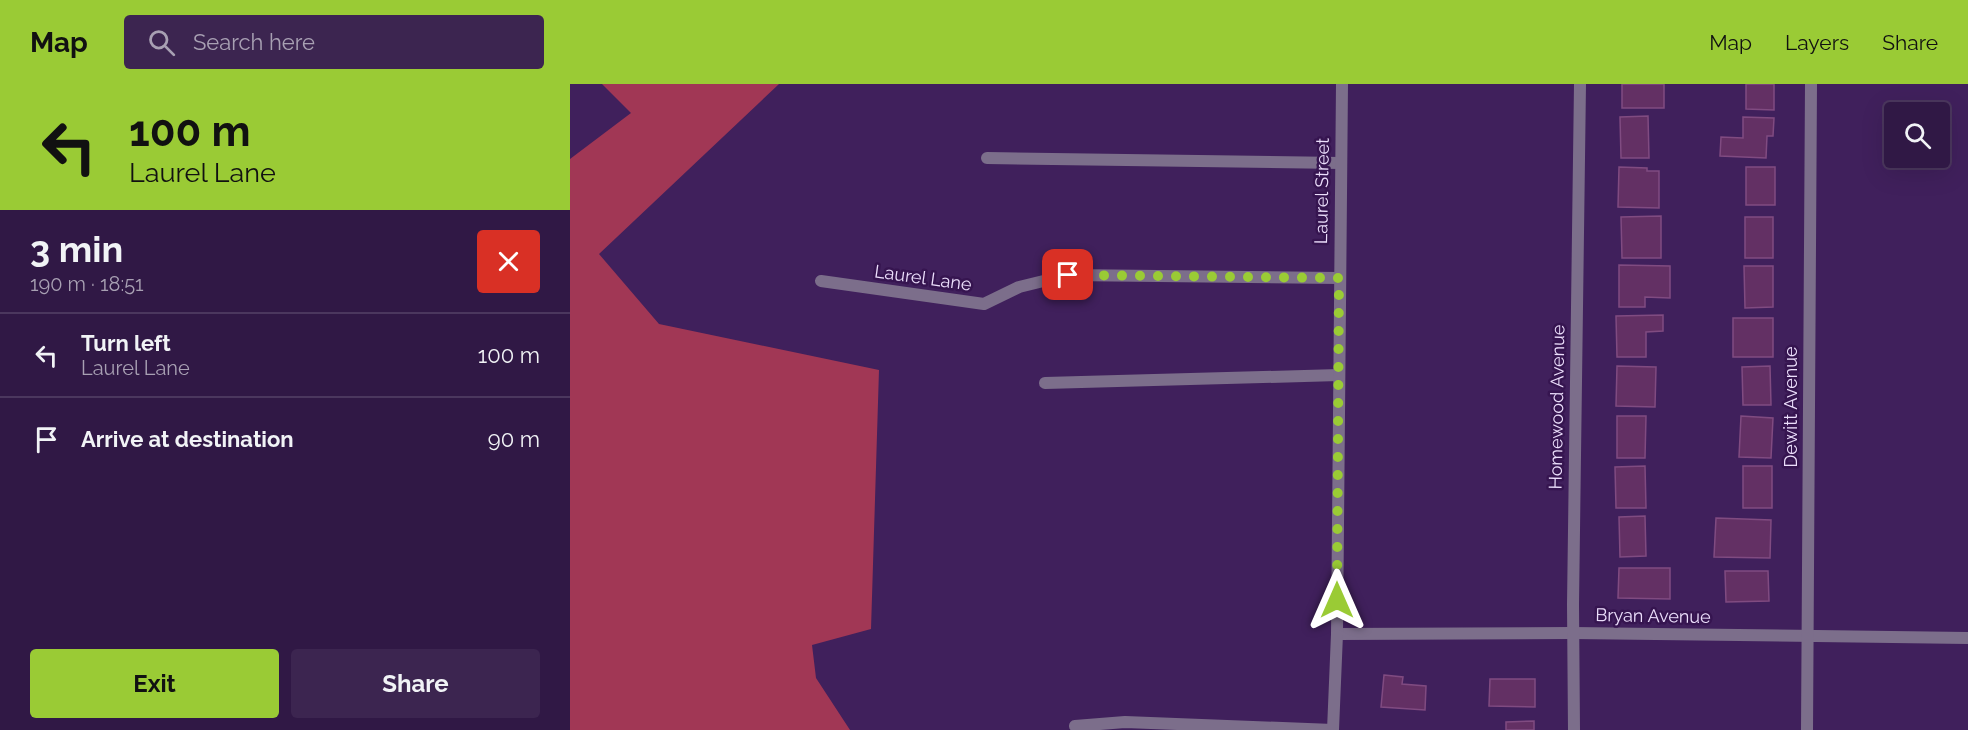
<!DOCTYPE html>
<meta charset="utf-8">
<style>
:root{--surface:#301845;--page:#3c2550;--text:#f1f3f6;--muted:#a8a0b3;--line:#4b375e;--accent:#9acb35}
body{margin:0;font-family:Raleway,sans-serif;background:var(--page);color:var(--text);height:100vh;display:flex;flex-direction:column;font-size:22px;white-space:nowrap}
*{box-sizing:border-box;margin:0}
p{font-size:20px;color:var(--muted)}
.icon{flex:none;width:33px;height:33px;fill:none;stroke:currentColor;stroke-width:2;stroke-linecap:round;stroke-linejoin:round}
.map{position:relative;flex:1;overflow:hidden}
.sheet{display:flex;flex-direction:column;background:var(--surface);width:570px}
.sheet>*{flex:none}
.hud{background:#9acb35;color:#111;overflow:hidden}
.buttons{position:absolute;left:1314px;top:18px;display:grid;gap:12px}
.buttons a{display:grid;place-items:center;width:66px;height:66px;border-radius:6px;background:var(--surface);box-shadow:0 6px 24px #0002,0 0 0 2px var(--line);font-size:30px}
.pin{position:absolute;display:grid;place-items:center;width:51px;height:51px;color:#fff;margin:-26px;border-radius:12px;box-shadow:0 3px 9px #0006}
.me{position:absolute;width:66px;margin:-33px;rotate:0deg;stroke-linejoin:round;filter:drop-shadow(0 0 4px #0008)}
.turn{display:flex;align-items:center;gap:21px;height:126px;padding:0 30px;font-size:27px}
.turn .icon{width:78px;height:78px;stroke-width:2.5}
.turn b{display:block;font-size:42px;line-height:51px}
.round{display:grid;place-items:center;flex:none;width:63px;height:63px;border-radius:6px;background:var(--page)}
.headline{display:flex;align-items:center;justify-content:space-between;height:102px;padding:0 30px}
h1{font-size:36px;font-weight:700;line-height:45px}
.primary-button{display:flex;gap:12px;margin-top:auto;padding:12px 30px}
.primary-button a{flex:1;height:69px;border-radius:6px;background:var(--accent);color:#111;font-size:24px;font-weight:700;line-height:69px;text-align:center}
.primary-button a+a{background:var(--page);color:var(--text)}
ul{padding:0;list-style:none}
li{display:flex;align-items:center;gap:18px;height:84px;padding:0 30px;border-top:2px solid var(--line)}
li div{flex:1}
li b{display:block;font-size:22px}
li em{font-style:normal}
header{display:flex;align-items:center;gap:36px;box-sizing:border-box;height:84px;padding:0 30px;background:var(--accent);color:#111}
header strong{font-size:28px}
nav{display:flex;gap:33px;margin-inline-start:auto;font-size:21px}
.search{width:420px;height:54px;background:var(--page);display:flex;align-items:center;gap:15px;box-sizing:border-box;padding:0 21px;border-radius:6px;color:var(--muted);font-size:22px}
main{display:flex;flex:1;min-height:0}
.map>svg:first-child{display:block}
</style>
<header>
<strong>Map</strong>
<div class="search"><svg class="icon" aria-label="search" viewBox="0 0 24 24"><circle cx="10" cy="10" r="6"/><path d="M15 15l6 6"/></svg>Search here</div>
<nav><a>Map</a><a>Layers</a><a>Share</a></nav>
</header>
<main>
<section class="sheet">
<div class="hud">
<div class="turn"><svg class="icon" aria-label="left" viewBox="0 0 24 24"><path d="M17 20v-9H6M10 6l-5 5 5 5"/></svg><div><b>100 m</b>Laurel Lane</div></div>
</div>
<div class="headline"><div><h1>3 min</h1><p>190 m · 18:51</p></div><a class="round" style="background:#d93025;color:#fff"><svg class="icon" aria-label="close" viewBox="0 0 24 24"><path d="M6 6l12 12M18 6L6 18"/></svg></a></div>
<ul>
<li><svg class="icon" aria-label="left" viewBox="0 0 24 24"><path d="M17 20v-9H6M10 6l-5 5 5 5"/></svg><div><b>Turn left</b><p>Laurel Lane</p></div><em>100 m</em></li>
<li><svg class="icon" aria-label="arrive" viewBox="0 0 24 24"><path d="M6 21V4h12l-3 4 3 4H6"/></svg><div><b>Arrive at destination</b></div><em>90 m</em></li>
</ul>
<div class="primary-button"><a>Exit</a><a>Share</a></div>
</section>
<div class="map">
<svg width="1398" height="646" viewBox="0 0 1398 646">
<rect width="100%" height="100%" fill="#40205c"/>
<polygon fill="#a13755" points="32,0 209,0 29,170 89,240 309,286 301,545 242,561 246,594 280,646 0,646 0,75 61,29"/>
<g fill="#633064" stroke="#804b81" stroke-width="1.5">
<rect x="1052" y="0" width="42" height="24"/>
<polygon points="1176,0 1204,0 1204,26 1176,25"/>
<polygon points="1078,32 1079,74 1051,74 1050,33"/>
<polygon points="1173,33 1204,34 1203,52 1197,52 1196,74 1150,72 1151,53 1173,54"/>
<polygon points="1049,83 1077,84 1077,87 1089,87 1089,124 1048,123"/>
<rect x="1176" y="83" width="29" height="38"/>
<polygon points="1091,132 1091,174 1052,174 1051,133"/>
<rect x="1175" y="133" width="28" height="41"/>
<polygon points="1049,181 1100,182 1100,214 1075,213 1075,223 1049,223"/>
<polygon points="1174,182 1203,182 1203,223 1175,224"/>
<polygon points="1093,231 1093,247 1076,248 1076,273 1047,273 1046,232"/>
<rect x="1163" y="234" width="40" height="39"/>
<polygon points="1047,282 1086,283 1085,323 1046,322"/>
<polygon points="1200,282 1201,321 1173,321 1172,283"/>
<polygon points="1047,332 1076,332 1075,374 1047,374"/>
<polygon points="1171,332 1203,334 1201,374 1169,373"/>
<polygon points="1075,382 1076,424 1046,424 1045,383"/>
<rect x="1173" y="382" width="29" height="42"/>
<polygon points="1075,432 1076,472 1050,473 1049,433"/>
<polygon points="1146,434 1201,436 1200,474 1144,473"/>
<polygon points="1049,484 1100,484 1100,515 1048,514"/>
<polygon points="1155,487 1198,487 1199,517 1156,518"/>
<polygon points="814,591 833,593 832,600 856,602 855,626 811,623"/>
<polygon points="920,595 965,595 965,623 919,622"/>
<polygon points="964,637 964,646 936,646 936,638"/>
</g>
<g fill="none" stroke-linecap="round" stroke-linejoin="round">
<g stroke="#7c6e8b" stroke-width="12">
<polyline points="417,74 771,79"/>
<polyline points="475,299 769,291"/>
</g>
<g stroke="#7c6e8b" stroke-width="12">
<polyline points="251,197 414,220 449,203 498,191 769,194"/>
<polyline points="767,550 1003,549 1398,554"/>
<polyline points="505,642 555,638 763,646"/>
<polyline points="763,646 767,550 772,0"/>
<polyline points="1004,646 1003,521 1010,0"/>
<polyline points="1237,646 1241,0"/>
</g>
</g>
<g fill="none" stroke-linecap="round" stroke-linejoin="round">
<polyline stroke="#9acb35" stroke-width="10" stroke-dasharray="0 18" points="498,191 769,194 767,516"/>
</g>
<g text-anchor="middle" stroke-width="5" stroke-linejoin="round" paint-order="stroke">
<g font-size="18" fill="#ecdffc" stroke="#361550">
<text transform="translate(752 107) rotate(-89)" y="6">Laurel Street</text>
<text transform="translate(353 194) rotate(8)" y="6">Laurel Lane</text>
<text transform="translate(987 323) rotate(-89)" y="6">Homewood Avenue</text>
<text transform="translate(1221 323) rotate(-90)" y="6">Dewitt Avenue</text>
<text transform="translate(1083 532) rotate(1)" y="6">Bryan Avenue</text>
</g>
</g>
</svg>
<div class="buttons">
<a><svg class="icon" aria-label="search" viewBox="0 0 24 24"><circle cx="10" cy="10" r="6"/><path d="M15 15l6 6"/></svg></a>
</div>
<div class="pin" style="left:498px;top:191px;background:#d93025"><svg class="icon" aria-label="arrive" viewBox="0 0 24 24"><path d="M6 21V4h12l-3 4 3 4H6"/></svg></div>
<svg class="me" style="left:767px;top:516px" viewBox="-20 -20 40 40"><path d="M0-17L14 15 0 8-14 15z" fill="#9acb35" stroke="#fff" stroke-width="4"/></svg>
</div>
</main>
